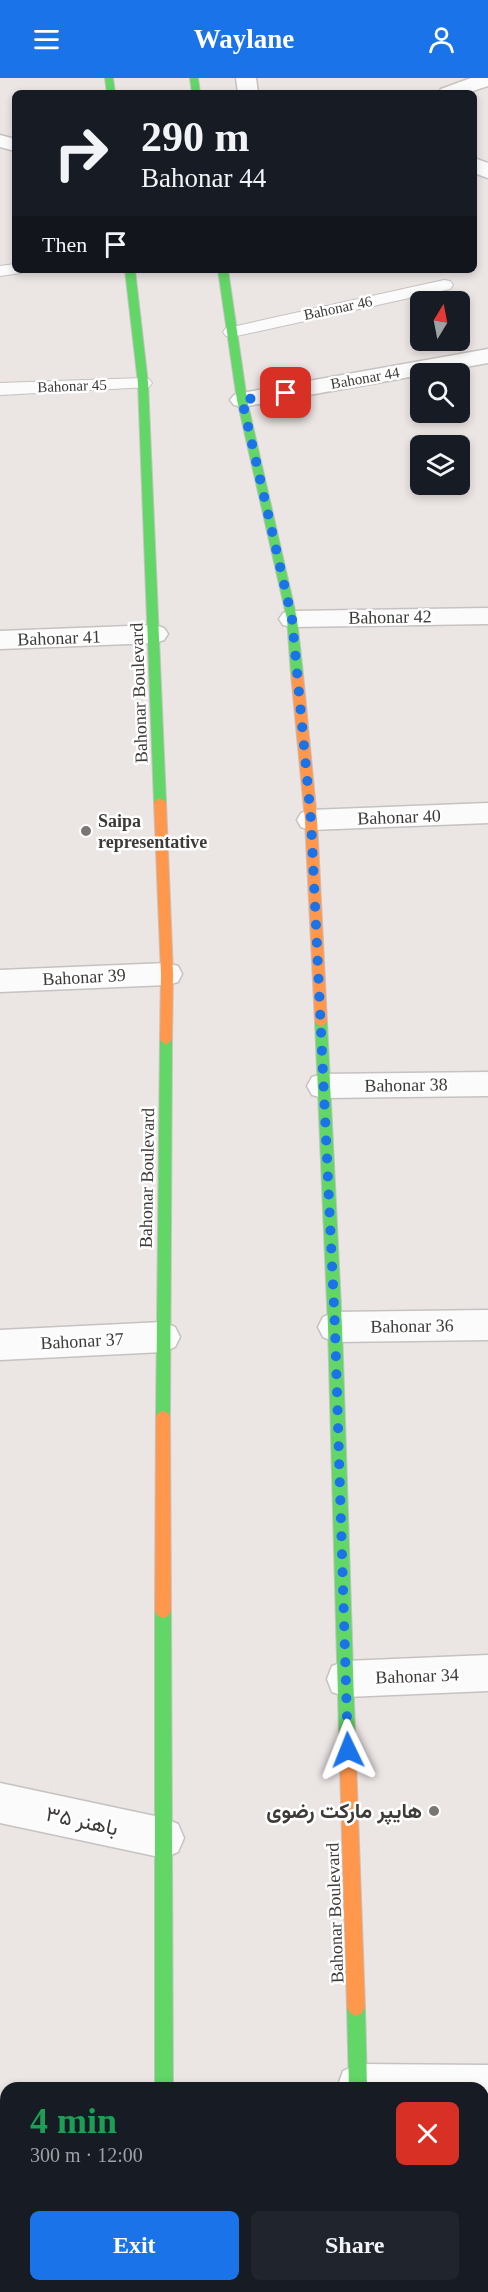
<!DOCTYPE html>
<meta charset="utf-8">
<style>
:root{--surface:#171b24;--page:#20242c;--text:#f1f3f6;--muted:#9ea1a6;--accent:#1a73e8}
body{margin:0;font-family:"Times New Roman",Vazirmatn,serif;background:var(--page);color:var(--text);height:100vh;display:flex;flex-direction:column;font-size:22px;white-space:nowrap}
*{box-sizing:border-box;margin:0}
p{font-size:20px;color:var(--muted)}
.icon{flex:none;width:33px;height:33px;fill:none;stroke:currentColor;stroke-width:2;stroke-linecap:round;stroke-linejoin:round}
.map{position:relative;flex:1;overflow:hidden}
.details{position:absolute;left:0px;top:2004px;width:489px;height:210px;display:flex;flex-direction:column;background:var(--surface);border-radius:18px 18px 0 0;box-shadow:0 3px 9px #0003}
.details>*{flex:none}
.hud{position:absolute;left:12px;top:12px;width:465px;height:183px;border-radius:9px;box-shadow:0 3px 9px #0003;background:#171b24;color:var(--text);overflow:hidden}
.needle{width:39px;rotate:10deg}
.buttons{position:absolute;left:410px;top:213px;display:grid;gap:12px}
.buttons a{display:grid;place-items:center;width:60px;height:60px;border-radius:9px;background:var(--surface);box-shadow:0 3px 9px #0003;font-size:30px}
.pin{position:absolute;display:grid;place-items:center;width:51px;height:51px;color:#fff;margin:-26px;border-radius:12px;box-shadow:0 3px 9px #0006}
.me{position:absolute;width:66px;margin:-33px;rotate:358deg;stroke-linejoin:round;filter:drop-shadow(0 0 4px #0008)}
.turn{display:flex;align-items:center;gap:21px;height:126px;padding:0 30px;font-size:27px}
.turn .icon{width:78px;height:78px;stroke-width:2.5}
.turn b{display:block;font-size:42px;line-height:51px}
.then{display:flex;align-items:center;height:57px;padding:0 30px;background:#0003;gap:12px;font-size:22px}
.round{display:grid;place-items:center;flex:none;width:63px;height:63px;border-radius:9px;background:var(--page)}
.head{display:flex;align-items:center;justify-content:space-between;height:102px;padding:0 30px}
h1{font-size:36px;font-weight:800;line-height:45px;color:#1e9e55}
.action{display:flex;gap:12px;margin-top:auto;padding:12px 30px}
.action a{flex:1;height:69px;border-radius:9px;background:var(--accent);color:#fff;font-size:24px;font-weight:800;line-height:69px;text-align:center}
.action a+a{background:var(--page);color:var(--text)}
header{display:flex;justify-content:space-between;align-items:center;height:78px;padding:0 30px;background:var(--accent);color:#fff;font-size:27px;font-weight:800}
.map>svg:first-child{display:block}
</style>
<header><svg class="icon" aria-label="menu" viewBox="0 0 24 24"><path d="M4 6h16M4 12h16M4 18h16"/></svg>Waylane<svg class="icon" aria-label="person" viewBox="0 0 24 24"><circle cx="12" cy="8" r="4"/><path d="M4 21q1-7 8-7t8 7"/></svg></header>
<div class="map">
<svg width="488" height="2214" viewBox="0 0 488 2214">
<rect width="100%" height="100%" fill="#ebe5e4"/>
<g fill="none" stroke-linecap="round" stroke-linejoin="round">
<defs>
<g id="lane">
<polygon points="15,186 15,192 23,192 21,195 0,198 0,188"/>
<polygon points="444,202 450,203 453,207 450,211 232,259 226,258 223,254 226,250 232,249"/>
<polygon points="143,300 149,301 152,305 149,309 0,317 0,305"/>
</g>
<g id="street">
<polygon points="236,0 256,0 258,15 238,15"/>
<polygon points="471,0 488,0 488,8 467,15 438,15 441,11"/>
<polygon points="0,57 15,61 15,73 0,69"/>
<polygon points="474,80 488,85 488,100 474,95"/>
<polygon points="488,271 488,285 242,329 234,327 230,322 234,317 242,315"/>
<polygon points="488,530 488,546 292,549 283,547 279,541 283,535 292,533"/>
<polygon points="155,547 164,550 168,556 164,562 155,565 0,571 0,553"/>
<polygon points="488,725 488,745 311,752 301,749 297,742 301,735 311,732"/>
<polygon points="167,885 178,888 182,896 178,904 167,907 0,914 0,892"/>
<polygon points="488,994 488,1018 323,1020 312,1017 307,1008 312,999 323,996"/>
<polygon points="488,1232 488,1262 335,1264 323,1259 318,1249 323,1239 335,1234"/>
<polygon points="163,1244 175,1249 180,1259 175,1269 163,1274 0,1282 0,1252"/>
<polygon points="488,1577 488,1613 346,1619 332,1614 327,1601 332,1588 346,1583"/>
<polygon points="0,1705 164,1740 178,1746 184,1760 178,1774 164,1780 0,1745"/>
<polygon points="358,1986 488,1987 488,2031 483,2031 483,2010 337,2010 343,1993"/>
</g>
<g id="fast">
<polygon points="105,0 113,0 115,15 107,15"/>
<polygon points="190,0 198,0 200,15 192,15"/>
<polygon points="125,192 135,192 148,305 166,724 160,728 154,724 138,305"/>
<polygon points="218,192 228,192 247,322 297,541 303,596 297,600 291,596 287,541 237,322"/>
<polygon points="321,939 327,944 342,1249 355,1655 353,1660 347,1663 341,1660 339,1655 328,1249 315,944"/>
<polygon points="166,957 172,962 170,1339 168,1343 163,1345 158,1343 156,1339 160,962"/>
<polygon points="163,1526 168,1528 171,1533 173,2010 155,2010 155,1533 158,1528"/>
<polygon points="356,1920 362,1923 365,1929 367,2010 349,2010 347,1929 350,1923"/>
<rect x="354" y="2208" width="18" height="6"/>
</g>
<g id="slow">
<polygon points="297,592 303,596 317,742 327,944 321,949 315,944 305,742 291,596"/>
<polygon points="160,720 166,724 173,896 172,962 166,967 160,962 161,896 154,724"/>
<polygon points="163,1333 168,1335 170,1339 171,1533 168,1538 163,1540 158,1538 155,1533 156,1339 158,1335"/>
<polygon points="347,1647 353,1650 355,1655 365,1929 362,1935 356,1938 350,1935 347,1929 339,1655 341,1650"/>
</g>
<rect id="jam" x="154" y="2208" width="18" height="6"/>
</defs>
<use href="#lane" stroke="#c6c2c1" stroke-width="2"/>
<use href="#street" stroke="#c6c2c1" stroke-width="3"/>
<use href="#fast" stroke="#c6c2c1" stroke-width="2"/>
<use href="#slow" stroke="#c6c2c1" stroke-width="2"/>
<use href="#jam" stroke="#c6c2c1" stroke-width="2"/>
<use href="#lane" fill="#fcfbfb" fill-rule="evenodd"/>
<use href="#street" fill="#fcfbfb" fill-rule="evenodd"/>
<use href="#fast" fill="#63d668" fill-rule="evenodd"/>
<use href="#slow" fill="#ff974d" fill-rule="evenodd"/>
<use href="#jam" fill="#b3261e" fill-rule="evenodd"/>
</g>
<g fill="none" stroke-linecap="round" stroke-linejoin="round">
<polyline stroke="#1a73e8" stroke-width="10" stroke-dasharray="0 18" points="286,315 242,322 292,541 311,742 335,1249 348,1672"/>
</g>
<g fill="#7a7674" stroke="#fff" stroke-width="2">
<circle cx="86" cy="753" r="6"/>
<circle cx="434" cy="1733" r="6"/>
</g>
<g text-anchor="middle" stroke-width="5" stroke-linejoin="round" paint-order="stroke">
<g font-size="15" fill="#3d3a38" stroke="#fff">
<text transform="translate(338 230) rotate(-12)" y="5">Bahonar 46</text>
<text transform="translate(365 300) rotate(-10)" y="5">Bahonar 44</text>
<text transform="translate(72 308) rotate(-2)" y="5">Bahonar 45</text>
</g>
<g font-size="18" fill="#3d3a38" stroke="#fff">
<text transform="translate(390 539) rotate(-1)" y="6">Bahonar 42</text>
<text transform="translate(59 560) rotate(-2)" y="6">Bahonar 41</text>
<text transform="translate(139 615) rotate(-92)" y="6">Bahonar Boulevard</text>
<text transform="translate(399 739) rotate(-2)" y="6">Bahonar 40</text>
<text transform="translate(84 899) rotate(-3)" y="6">Bahonar 39</text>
<text transform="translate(406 1007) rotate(-1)" y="6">Bahonar 38</text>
<text transform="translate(147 1100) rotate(-89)" y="6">Bahonar Boulevard</text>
<text transform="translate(412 1248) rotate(-1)" y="6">Bahonar 36</text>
<text transform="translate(82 1263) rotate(-3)" y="6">Bahonar 37</text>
<text transform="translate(417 1598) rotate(-2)" y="6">Bahonar 34</text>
<text transform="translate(335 1835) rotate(-92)" y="6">Bahonar Boulevard</text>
</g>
<g font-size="18" font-weight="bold" fill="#3d3a38" stroke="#fff" text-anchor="start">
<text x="98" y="749">Saipa<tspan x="98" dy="21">representative</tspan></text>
</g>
<g font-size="21" font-weight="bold" fill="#3d3a38" stroke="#fff" text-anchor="end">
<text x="422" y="1740">هایپر مارکت رضوی</text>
</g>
<g font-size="21" fill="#3d3a38" stroke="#fff">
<text transform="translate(82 1743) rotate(12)" y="7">باهنر ۳۵</text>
</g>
</g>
</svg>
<div class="buttons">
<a><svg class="needle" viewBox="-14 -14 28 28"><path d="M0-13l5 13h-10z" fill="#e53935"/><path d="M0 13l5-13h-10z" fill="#9ea1a6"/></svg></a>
<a><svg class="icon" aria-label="search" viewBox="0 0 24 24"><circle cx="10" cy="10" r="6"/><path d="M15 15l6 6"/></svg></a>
<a><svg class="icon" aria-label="layers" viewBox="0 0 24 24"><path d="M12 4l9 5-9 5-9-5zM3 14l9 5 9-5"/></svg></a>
</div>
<div class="pin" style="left:286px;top:315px;background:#d93025"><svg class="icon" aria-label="arrive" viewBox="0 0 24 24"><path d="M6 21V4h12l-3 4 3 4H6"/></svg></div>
<svg class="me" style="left:348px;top:1672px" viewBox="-20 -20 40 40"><path d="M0-17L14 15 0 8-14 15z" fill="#1a73e8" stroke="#fff" stroke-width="4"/></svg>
<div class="hud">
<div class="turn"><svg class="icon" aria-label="right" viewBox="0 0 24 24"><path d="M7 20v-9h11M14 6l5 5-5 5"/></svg><div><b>290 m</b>Bahonar 44</div></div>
<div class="then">Then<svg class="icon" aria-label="arrive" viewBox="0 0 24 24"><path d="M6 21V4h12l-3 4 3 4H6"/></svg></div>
</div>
<section class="details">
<div class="head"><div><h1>4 min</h1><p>300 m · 12:00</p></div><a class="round" style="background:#d93025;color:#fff"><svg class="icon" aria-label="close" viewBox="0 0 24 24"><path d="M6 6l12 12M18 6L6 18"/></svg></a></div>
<div class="action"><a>Exit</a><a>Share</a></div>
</section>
</div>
